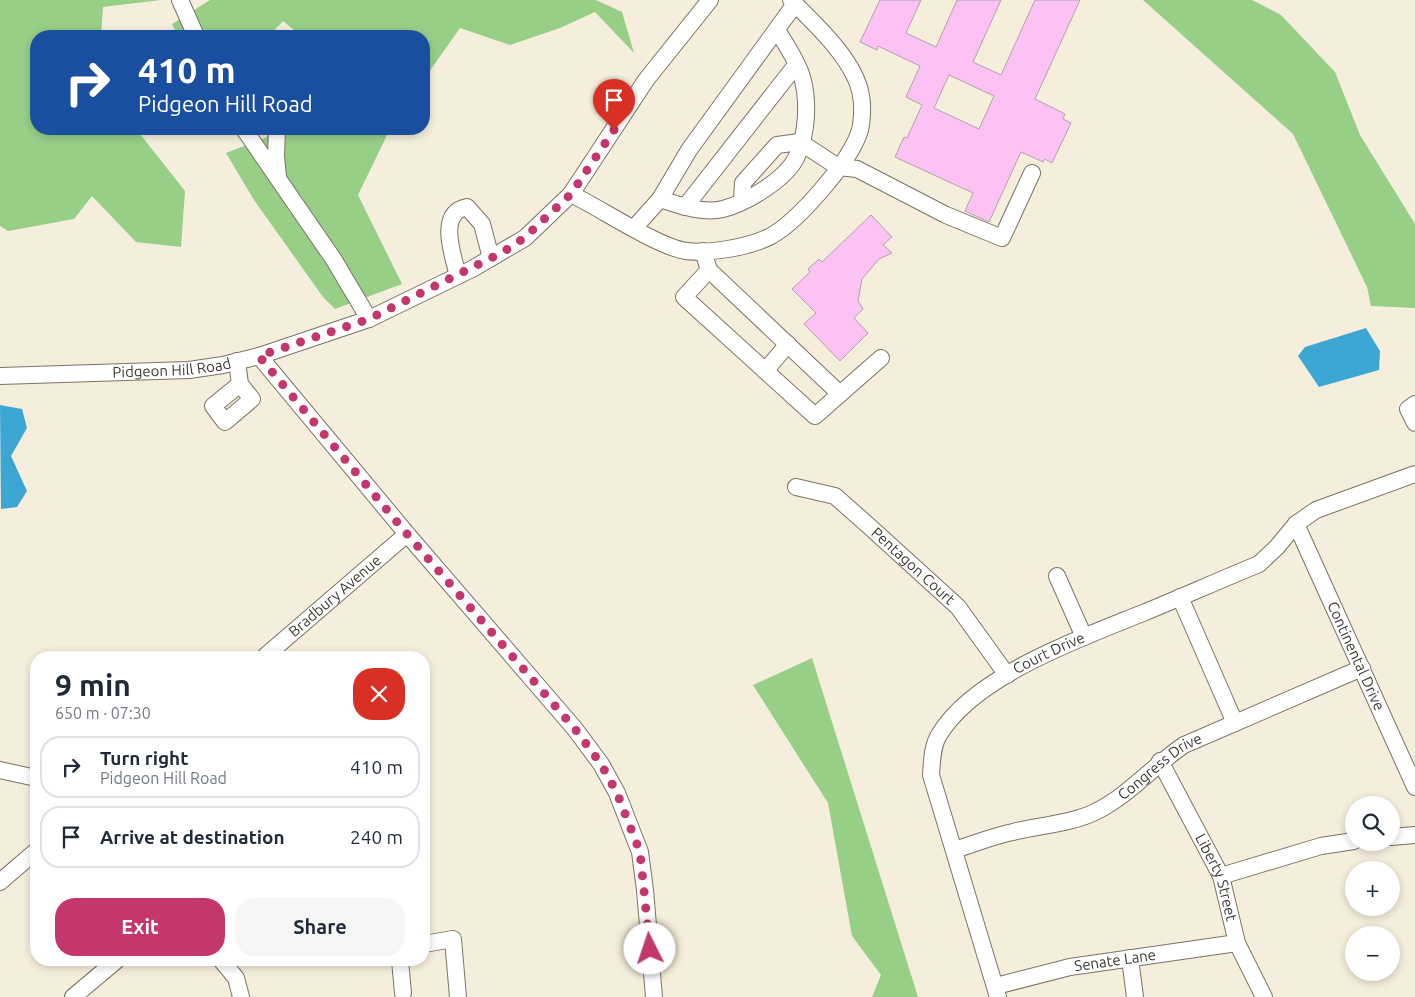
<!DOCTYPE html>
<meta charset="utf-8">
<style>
:root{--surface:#fff;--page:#f6f6f7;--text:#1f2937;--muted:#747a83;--line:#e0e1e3;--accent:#c3376d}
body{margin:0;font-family:Ubuntu,sans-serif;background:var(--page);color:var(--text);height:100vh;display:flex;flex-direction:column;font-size:19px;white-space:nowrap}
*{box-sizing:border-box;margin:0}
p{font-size:16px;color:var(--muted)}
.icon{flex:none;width:28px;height:28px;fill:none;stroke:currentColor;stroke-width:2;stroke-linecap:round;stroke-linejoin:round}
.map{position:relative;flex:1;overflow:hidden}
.details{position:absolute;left:30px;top:651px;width:400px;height:315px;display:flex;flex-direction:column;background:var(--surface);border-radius:20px;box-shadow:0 2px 8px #0003}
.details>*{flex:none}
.top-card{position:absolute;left:30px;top:30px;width:400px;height:105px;border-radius:20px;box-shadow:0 2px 8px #0003;background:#1a4fa0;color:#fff;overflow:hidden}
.fabs{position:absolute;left:1345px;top:796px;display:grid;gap:10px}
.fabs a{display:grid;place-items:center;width:55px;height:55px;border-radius:50%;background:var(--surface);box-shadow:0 2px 8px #0003;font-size:25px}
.pin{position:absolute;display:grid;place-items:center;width:42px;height:42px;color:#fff;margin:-51px -21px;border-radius:50% 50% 50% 0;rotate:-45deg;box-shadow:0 0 5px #0007}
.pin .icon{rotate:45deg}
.me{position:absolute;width:55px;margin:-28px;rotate:356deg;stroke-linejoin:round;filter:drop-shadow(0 0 4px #0008)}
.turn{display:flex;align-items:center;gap:18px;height:105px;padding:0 25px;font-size:22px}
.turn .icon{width:65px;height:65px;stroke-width:2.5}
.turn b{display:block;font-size:35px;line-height:42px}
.round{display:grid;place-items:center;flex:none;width:52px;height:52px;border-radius:20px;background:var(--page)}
.overview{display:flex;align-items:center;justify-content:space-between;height:85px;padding:0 25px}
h1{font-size:30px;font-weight:600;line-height:38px}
.button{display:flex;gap:10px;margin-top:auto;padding:10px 25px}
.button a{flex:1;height:58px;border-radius:20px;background:var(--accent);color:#fff;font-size:20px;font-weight:600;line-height:58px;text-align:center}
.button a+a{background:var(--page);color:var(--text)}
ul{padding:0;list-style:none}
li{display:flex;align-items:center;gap:15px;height:62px;margin:0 10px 8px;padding:0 15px;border:2px solid var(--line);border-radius:20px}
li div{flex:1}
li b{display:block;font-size:19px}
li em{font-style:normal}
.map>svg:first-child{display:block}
</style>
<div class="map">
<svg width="1415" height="997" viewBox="0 0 1415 997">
<rect width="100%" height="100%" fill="#f6eedc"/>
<g fill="#97cf87">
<polygon points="0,0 161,0 103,7 101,36 36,36 36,129 136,129 185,191 181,247 136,242 92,196 74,219 8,231 0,226"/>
<polygon points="210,0 596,0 622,12 634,53 595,12 560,28 510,45 460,28 424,79 424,36 301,36 283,21 269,36 178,36 172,24"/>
<polygon points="1143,0 1252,0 1281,15 1335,72 1360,135 1415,224 1415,308 1371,306 1367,287 1293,134"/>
<polygon points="277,129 390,129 358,195 402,284 335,309 323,297 254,200 226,153 265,138"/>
<polygon points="812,658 918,997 872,997 881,975 852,936 828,803 753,685"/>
</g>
<g fill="#3da7d3">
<polygon points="1366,328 1380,351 1379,370 1319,387 1298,356 1305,347"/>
<polygon points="0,405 22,409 27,428 11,456 27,491 17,507 1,509"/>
</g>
<g fill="#fcc2f3" stroke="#b1a1ae" fill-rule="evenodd">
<path d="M880,0H921L906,33L936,47L957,0H1001L973,62L1001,75L1035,0H1080L1035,99L1065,114L1063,119L1071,123L1052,163L1045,159L1043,162L1021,152L989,222L965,211L973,193L895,157L904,137L907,138L922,105L906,97L920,66L878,46L877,50L860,42ZM949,75L994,96L979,129L934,108Z"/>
<polygon points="871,215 892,237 883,245 892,253 879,259 862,279 858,301 863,309 854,318 868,333 840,361 804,324 816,313 792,289 810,272 808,269 819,259 822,262"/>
</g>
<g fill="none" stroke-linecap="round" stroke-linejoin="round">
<defs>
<g id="minor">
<polyline points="180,0 196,36"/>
<polyline points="244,129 334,260 369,319"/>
<polyline points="277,129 276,156 278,177"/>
<path d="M571,194C600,208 658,247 686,251C709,254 750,247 771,236C798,221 851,161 860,130C862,122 863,105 861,96C856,61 815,24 791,0"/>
<path d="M660,199C679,205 702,214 723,209C746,203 787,179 797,156C807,134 809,101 802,77C797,60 786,45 777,30"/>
<polyline points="742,201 743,183 777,145 800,142 838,167 857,169 946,215 1002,238 1032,173"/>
<polyline points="685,207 796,65"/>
<polyline points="635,227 660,199 689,150 795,4"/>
<polyline points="703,251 709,270 684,297 815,416 881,358"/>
<polyline points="709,270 840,394"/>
<path d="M458,276C453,255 437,213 467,207L482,224L491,258"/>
<polyline points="259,356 407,534 575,729 601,764 617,793 640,852 645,890 654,997"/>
<polyline points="237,361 240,384 252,399 225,422 213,406 240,384"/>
<polyline points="765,371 788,344"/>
<path id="s1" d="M0,376L189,370L223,365L259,356L369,319L472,269L525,238L571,194L646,80L710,0"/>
<polyline points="1415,404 1408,409 1415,423"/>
<path id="s2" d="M796,487L835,496L870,527L958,607L1007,675"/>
<path id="s3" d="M1296,524L1415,787"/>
<polyline points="1057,576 1084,637"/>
<polyline points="1180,597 1235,723"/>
<path id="s4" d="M263,658L407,534"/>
<path id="s5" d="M1160,761L1221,876L1237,943L1264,997"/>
<polyline points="0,770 36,778"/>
<polyline points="1391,837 1415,835"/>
<path id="s6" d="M954,850C974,844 993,836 1013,832C1040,825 1070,824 1095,812C1128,796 1153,766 1184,745L1362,668"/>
<polyline points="1221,876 1321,846 1354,841"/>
<polyline points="0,882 36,851"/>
<polyline points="424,944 453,939 458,997"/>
<polyline points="1130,958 1135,997"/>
<polyline points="221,960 236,978 241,997"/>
<polyline points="400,960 403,993"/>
<path id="s7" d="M996,986L1070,967L1237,943"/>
<polyline points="73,997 117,960"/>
<path id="s8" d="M998,997L931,775C932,762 932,746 939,735C974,676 1081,638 1143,613C1182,597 1220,580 1259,564L1277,547L1296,524L1316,510L1415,474"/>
</g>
</defs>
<use href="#minor" stroke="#7b7464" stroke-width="18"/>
<use href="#minor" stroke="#fff" stroke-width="16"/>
</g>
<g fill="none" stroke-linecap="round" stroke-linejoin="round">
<polyline stroke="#c3376d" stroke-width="9" stroke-dasharray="0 16.2" points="614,130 571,194 524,238 503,252 369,319 259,356 407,534 575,729 601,764 617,793 640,852 650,949"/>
</g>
<g text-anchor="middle" stroke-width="5" stroke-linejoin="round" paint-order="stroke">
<g font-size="15" fill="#3c3932" stroke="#fff">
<text dy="5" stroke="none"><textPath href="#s1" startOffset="172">Pidgeon Hill Road</textPath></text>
<text dy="5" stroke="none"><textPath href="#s2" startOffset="145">Pentagon Court</textPath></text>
<text dy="5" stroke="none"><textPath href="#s4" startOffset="95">Bradbury Avenue</textPath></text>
<text dy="5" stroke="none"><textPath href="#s8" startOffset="412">Court Drive</textPath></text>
<text dy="5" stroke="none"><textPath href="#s3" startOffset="145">Continental Drive</textPath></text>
<text dy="5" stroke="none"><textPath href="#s6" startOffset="226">Congress Drive</textPath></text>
<text dy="5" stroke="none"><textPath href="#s5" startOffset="130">Liberty Street</textPath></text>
<text dy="5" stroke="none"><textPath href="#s7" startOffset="122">Senate Lane</textPath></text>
</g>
</g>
</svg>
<div class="fabs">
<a><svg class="icon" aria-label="search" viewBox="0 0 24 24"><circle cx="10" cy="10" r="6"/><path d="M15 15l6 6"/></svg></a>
<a>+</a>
<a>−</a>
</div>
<div class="pin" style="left:614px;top:130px;background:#d93025"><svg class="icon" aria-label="arrive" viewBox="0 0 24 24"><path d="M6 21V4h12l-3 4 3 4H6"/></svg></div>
<svg class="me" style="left:650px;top:949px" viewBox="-20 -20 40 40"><circle r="19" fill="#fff"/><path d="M0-13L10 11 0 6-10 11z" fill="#c3376d"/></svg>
<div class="top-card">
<div class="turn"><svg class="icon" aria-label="right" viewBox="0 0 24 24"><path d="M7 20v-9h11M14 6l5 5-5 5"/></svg><div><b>410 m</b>Pidgeon Hill Road</div></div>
</div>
<section class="details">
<div class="overview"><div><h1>9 min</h1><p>650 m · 07:30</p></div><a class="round" style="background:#d93025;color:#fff"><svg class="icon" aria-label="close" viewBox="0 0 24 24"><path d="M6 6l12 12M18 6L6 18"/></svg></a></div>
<ul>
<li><svg class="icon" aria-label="right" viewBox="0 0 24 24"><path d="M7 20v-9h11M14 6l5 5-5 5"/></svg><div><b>Turn right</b><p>Pidgeon Hill Road</p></div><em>410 m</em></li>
<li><svg class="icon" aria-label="arrive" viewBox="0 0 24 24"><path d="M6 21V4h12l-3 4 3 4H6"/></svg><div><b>Arrive at destination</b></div><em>240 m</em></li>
</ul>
<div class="button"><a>Exit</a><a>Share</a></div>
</section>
</div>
